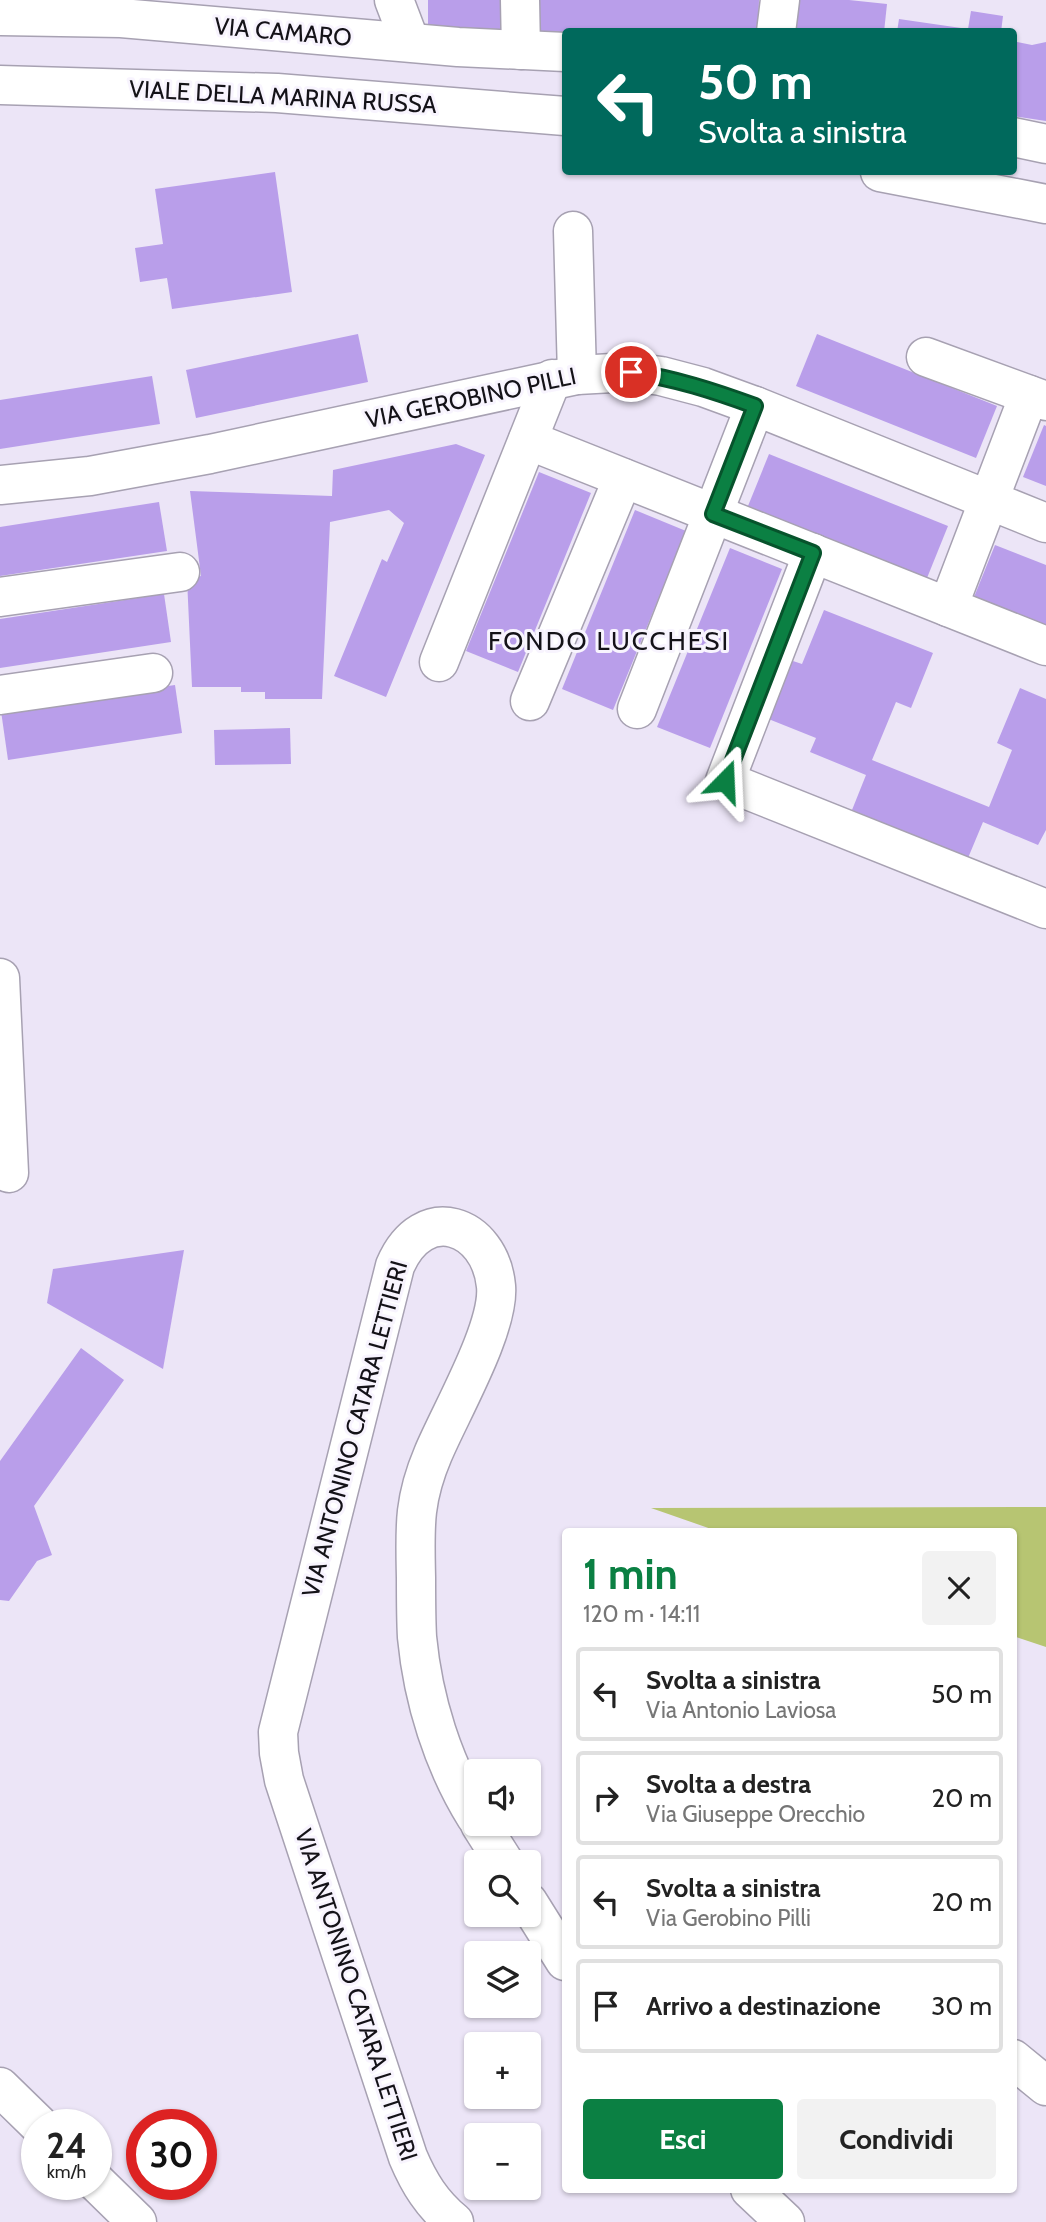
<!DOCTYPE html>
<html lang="it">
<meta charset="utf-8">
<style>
:root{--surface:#fff;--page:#f2f2f2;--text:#222;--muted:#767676;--line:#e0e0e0;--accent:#0b8043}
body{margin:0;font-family:Cabin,sans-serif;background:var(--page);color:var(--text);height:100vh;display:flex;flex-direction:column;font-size:26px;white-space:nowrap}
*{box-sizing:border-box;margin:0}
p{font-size:23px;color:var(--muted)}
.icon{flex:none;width:38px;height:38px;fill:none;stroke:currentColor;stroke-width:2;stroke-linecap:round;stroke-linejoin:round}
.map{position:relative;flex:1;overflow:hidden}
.side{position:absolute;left:562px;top:1528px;width:455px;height:665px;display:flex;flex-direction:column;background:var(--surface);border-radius:7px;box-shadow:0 2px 5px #0004}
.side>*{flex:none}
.hud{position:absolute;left:562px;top:28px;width:455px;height:147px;border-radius:7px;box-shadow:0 2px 5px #0004;background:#00695c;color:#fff;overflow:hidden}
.controls{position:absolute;left:464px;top:1759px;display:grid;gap:14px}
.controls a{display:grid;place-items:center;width:77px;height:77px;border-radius:7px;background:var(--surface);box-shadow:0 2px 5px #0004;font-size:35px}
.speed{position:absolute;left:21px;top:2109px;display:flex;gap:14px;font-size:35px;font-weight:700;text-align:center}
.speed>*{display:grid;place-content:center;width:91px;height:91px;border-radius:50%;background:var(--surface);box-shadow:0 2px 5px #0004;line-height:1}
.speed small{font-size:18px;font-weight:400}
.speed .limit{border:10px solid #d22;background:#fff;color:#111}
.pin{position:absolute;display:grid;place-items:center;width:60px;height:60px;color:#fff;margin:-30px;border:4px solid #fff;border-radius:50%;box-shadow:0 2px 7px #0007}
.me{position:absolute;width:77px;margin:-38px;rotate:21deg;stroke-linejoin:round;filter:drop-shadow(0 0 5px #0008)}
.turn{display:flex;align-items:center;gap:24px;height:147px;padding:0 21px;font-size:32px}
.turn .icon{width:91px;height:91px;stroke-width:2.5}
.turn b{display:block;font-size:49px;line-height:60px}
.round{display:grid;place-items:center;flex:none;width:74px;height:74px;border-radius:7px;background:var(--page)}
.headline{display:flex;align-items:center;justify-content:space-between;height:119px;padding:0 21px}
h1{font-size:42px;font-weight:700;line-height:52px;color:var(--accent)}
.cta{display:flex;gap:14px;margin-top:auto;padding:14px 21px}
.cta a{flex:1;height:80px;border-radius:7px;background:var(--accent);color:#fff;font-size:28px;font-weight:700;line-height:80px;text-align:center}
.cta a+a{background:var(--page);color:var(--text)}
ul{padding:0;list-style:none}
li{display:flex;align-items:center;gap:21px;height:94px;margin:0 14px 10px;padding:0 7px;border:4px solid var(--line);border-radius:7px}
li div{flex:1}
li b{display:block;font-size:26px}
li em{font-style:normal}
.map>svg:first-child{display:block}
</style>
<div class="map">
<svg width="1046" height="2222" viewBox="0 0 1046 2222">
<rect width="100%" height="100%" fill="#ece5f7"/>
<polygon fill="#b7c572" points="1046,1507 1046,1647 1013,1636 1013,1531 717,1531 651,1508"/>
<g fill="#b99eea">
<polygon points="428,0 501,0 501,30 428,31"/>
<polygon points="521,0 759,0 758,32 565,32 565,36 521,36"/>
<polygon points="771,0 849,0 887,4 884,32 768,32"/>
<polygon points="971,11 1003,16 1001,32 897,32 899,19 968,29"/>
<polygon points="1013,41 1032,45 1046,42 1046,121 1013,116"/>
<polygon points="275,172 292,292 172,309 167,278 140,282 135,248 163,244 155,189"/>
<polygon points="358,334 368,382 196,418 186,370"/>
<polygon points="817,334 997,406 976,458 796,386"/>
<polygon points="152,376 160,424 0,449 0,400"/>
<polygon points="1044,425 1046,426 1046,486 1023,477"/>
<polygon points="456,444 485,455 386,697 334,676 382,559 387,562 404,523 389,510 330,522 322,699 265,699 265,692 241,692 241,687 192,687 187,579 201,576 190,491 332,496 333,470"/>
<polygon points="769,454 948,526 927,578 748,506"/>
<polygon points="539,472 591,493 518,672 466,651"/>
<polygon points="159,502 167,551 0,576 0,527"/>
<polygon points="635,510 686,531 613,710 562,689"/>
<polygon points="995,545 1046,565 1046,626 974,597"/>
<polygon points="730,548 782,569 710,748 657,727"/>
<polygon points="164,594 171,642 0,668 0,619"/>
<polygon points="824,610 933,653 911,708 896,702 872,760 989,807 1012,750 997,743 1020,688 1046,699 1046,830 1038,845 983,822 968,858 852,810 866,775 810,752 816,738 766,718 790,660 802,664"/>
<polygon points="175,685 182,733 8,760 1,711"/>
<polygon points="290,728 291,764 215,765 214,730"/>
<polygon points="184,1250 163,1369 47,1303 53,1269"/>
<polygon points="81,1348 124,1380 34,1506 52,1555 37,1561 9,1601 0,1600 0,1461"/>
</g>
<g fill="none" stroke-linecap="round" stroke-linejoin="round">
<defs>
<g id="minor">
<polyline points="394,0 410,42"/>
<polyline points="520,0 521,50"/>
<polyline points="0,16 121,18 458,47 565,52"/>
<polyline points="776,32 780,0"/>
<polyline points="1013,137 1046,144"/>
<polyline points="573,231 577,375"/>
<polyline points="926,357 1046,401"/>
<polyline points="528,440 1046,646"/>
<polyline points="0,485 90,476 210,454 577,375 631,372 661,376 703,387 755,406 1046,523"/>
<polyline points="813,553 725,781 1046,909"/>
<polyline points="0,597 180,572"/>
<polyline points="948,607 1029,395"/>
<polyline points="439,662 552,379"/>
<polyline points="0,695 153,673"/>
<polyline points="530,701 623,478"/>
<polyline points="637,709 755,406"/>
<polyline points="0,978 9,1173"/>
<polyline points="480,1824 504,1862"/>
<polyline points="528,1902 565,1961"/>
<polyline points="1013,2059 1046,2086"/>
<polyline points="0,2087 38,2124"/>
<polyline points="96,2182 137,2222"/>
<polyline points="750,2189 785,2222"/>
<path d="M454,2222C432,2204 419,2183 408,2157L284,1780L279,1753L278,1732L395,1266C423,1200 490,1224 496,1286C500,1328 450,1413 433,1454C413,1501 415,1528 416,1578C416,1598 416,1618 417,1637C423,1700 443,1764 476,1817"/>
</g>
<g id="major">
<polyline points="0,85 277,93 565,116"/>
<polyline points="880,172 1046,204"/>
</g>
</defs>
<use href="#minor" stroke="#a7a1b2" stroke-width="41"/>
<use href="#major" stroke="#a7a1b2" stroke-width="41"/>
<use href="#minor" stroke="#fff" stroke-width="38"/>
<use href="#major" stroke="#fff" stroke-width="38"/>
</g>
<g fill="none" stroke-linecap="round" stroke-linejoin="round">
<defs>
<path id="route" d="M631,372C674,378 714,391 755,406L713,514L813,553L725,781"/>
</defs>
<use href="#route" stroke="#07532c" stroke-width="18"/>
<use href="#route" stroke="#0b8043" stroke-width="12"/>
</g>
<g text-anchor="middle" stroke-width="6" stroke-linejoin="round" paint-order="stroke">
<g font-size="24" fill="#141218" stroke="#f8f4fe">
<text transform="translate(283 32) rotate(5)" y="8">VIA CAMARO</text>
<text transform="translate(283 97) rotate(3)" y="8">VIALE DELLA MARINA RUSSA</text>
<text transform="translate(471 398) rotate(-12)" y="8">VIA GEROBINO PILLI</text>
<text transform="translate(355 1429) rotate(-75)" y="8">VIA ANTONINO CATARA LETTIERI</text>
<text transform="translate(356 1995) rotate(72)" y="8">VIA ANTONINO CATARA LETTIERI</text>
</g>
<g font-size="26" letter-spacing="2" fill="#141218" stroke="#f8f4fe">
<text x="609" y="650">FONDO LUCCHESI</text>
</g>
</g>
</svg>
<div class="controls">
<a><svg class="icon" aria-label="sound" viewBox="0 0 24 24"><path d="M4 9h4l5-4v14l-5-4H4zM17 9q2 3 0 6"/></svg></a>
<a><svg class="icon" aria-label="search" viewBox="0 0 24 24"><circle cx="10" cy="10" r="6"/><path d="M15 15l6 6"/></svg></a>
<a><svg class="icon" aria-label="layers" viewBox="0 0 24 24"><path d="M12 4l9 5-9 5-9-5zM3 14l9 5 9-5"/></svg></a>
<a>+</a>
<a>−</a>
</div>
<div class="speed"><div>24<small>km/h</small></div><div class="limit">30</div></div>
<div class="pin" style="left:631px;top:372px;background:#d93025"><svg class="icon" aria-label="arrive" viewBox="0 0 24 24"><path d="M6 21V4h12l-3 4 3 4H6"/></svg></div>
<svg class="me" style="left:725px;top:781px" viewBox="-20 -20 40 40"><path d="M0-17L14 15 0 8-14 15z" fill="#0b8043" stroke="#fff" stroke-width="4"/></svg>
<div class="hud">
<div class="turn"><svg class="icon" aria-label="left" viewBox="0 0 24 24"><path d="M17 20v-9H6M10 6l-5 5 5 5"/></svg><div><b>50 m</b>Svolta a sinistra</div></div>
</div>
<section class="side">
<div class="headline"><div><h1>1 min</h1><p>120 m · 14:11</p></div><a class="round"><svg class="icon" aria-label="close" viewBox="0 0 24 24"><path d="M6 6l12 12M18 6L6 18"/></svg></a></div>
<ul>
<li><svg class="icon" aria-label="left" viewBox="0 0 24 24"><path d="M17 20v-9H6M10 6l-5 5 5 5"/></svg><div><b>Svolta a sinistra</b><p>Via Antonio Laviosa</p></div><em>50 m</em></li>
<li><svg class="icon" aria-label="right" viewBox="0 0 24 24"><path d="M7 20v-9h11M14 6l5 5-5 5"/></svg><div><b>Svolta a destra</b><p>Via Giuseppe Orecchio</p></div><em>20 m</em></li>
<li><svg class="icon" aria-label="left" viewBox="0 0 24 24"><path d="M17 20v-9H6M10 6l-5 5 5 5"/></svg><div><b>Svolta a sinistra</b><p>Via Gerobino Pilli</p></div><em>20 m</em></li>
<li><svg class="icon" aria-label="arrive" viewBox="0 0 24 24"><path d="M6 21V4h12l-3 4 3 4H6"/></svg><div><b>Arrivo a destinazione</b></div><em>30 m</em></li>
</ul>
<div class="cta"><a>Esci</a><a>Condividi</a></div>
</section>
</div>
